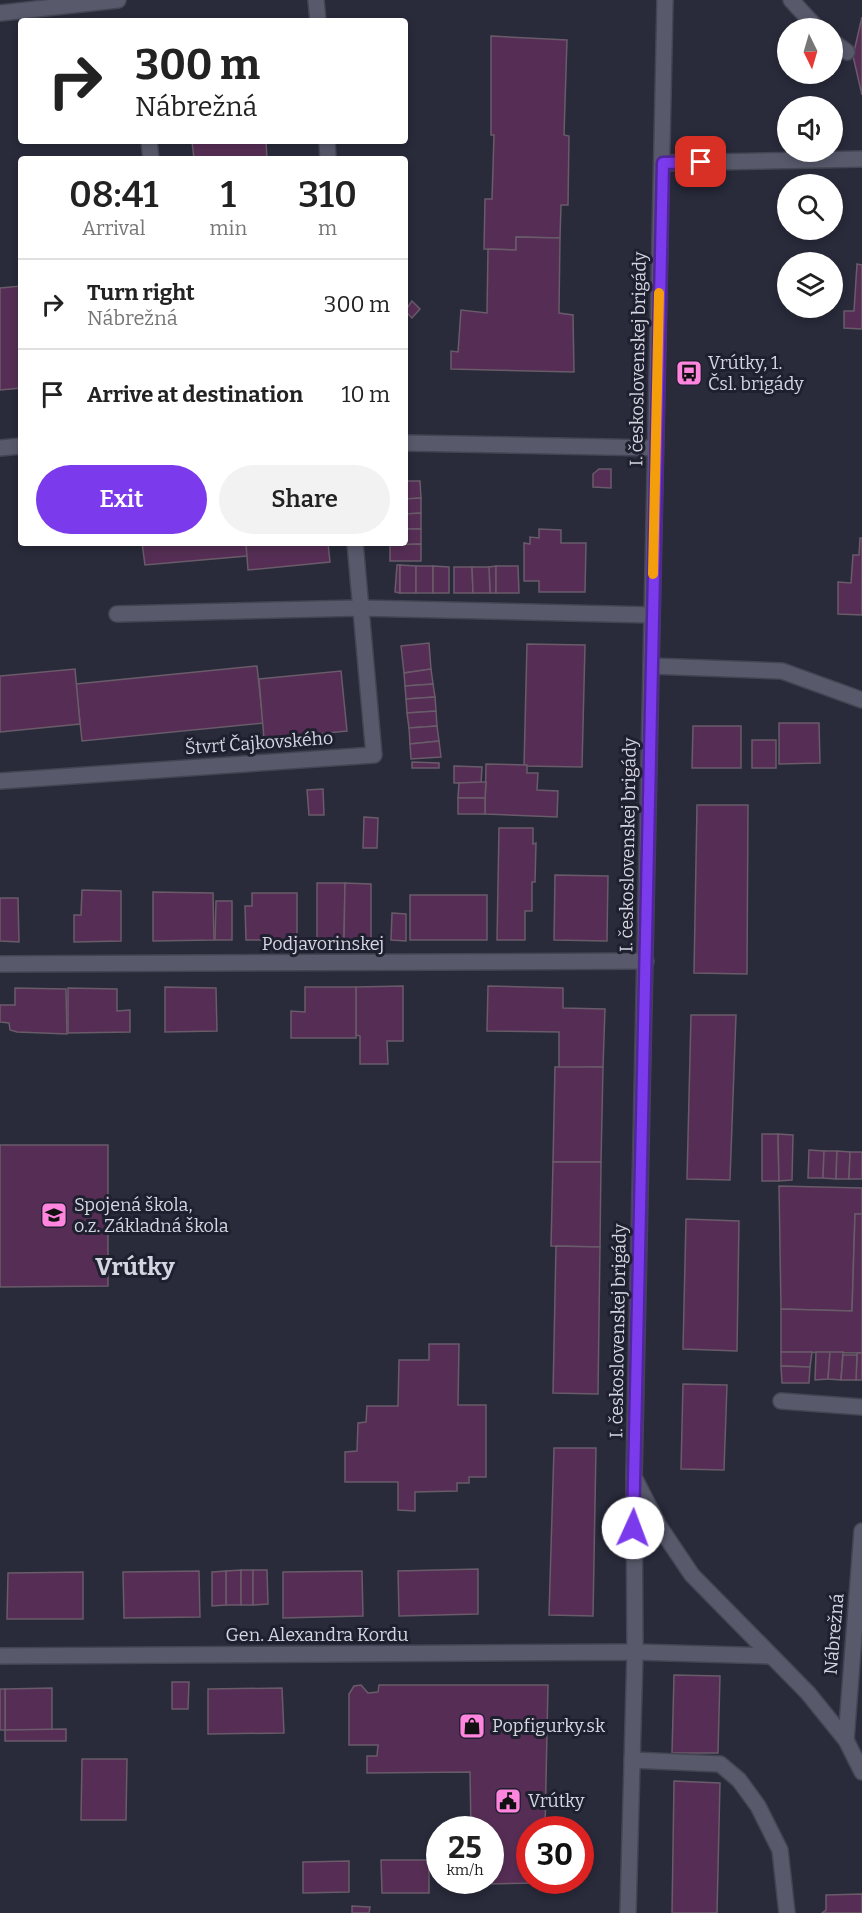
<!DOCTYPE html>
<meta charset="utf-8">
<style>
:root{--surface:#fff;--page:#f2f2f2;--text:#222;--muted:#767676;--line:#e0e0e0;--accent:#7c3aed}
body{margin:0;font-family:Bitter,serif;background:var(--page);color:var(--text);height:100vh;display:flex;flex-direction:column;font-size:22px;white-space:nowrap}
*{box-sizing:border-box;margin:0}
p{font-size:20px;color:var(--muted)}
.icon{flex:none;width:33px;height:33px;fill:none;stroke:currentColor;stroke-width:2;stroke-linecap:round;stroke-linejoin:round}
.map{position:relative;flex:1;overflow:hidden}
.sheet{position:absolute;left:18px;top:156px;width:390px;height:390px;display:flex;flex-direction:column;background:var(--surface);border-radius:6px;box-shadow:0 3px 9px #0003}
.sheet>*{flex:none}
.hud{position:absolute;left:18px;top:18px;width:390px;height:126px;border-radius:6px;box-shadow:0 3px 9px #0003;background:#fff;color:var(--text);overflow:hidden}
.needle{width:39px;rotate:175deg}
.buttons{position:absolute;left:777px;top:18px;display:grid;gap:12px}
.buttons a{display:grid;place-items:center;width:66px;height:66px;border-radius:50%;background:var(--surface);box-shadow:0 3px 9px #0003;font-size:30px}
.speed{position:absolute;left:426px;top:1816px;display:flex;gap:12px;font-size:30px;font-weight:700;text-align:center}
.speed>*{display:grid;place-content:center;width:78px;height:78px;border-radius:50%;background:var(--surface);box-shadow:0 3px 9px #0003;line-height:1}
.speed small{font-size:15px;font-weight:400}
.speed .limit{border:9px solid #d22;background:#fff;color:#111}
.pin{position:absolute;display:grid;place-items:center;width:51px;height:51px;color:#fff;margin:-26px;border-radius:12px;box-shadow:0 3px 9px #0006}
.me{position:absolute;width:66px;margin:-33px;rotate:2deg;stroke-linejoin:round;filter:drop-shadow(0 0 4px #0008)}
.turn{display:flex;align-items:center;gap:21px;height:126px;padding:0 18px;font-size:27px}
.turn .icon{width:78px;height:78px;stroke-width:2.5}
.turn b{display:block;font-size:42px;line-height:51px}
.eta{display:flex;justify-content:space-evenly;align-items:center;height:102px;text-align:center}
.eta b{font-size:36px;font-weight:600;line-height:42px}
.cta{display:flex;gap:12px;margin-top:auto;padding:12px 18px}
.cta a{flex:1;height:69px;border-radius:36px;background:var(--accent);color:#fff;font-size:24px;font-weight:600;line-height:69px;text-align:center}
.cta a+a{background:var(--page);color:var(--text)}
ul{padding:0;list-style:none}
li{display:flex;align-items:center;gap:18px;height:90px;padding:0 18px;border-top:2px solid var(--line)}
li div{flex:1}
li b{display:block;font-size:22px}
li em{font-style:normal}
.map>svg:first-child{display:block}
</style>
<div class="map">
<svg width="862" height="1913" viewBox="0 0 862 1913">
<rect width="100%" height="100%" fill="#292a3a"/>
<g fill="#562e55" stroke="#695b69" stroke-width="1.5">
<polygon points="862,17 862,95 853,56"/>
<polygon points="491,36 567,40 564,135 569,136 568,205 561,205 560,238 516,237 516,250 484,249 485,199 492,199 494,135 491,135"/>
<polygon points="192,141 266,141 267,159 194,159"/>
<polygon points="516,237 560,238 559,313 573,315 574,372 451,369 451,351 458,352 461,310 487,313 488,249 516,250"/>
<polygon points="857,264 862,265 862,329 844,328 844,311 854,311"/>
<polygon points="21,286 21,388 0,390 0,288"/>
<polygon points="412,301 420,309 412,318 405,311"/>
<polygon points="599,469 611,469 611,488 593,487 593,474"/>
<polygon points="405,481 420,481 421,498 405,499"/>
<polygon points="421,498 421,513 405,514 405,499"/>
<polygon points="421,513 421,529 405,529 405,514"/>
<polygon points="405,529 421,529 421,544 390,545 405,543"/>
<polygon points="539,529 561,530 561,543 586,543 585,592 539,592 539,581 524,581 524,543 530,544 530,537 539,538"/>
<polygon points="860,538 862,538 862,615 838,614 838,582 851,583 853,555 859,555"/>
<polygon points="142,543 246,543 247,556 145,565"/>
<polygon points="246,543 328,543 330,562 248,570"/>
<polygon points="421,544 421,561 390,561 390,545"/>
<polygon points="397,565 400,565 400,593 395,592"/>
<polygon points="400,565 416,566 416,593 400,593"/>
<rect x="416" y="566" width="17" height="27"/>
<polygon points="433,566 449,567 449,593 433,593"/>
<polygon points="496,566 496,593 490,593 489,567"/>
<polygon points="496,566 518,566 519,593 496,593"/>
<polygon points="454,567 472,567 473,593 454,593"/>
<polygon points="472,567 489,567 490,593 473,593"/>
<polygon points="429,643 431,669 404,673 401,646"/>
<polygon points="527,644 585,645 582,767 524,766"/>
<polygon points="257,666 263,723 82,741 76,684"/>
<polygon points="75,669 80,724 0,732 0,676"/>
<polygon points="431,669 433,684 405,686 404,673"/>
<polygon points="341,671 347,731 264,739 259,679"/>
<polygon points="433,684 435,697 406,699 405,686"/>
<polygon points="435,697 436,711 407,713 406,699"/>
<polygon points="436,711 437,726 409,728 407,713"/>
<polygon points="779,723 819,723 820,763 779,764"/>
<polygon points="437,726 439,741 410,744 409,728"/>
<polygon points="693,726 741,726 741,768 692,768"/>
<rect x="752" y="740" width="24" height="28"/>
<polygon points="439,741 441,757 411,759 410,744"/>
<polygon points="412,762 439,763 439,768 412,768"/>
<polygon points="486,764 527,765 527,773 538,773 537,790 558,791 557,817 485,814"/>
<polygon points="454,766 482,767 481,783 454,783"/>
<polygon points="481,782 486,782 485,798 458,798 459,783"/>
<polygon points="323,789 324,815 309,815 307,790"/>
<rect x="458" y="798" width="27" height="16"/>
<polygon points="697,805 748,805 747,974 694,973"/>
<polygon points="364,817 378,818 377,848 363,848"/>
<polygon points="499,828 533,828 533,844 536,843 535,882 532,882 532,911 525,911 525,940 497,940"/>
<polygon points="555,875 608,876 607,941 554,940"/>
<polygon points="317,883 345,883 344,940 317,940"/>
<polygon points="345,883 371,884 371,940 344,940"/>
<polygon points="82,890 121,891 121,941 74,942 74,915 81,915"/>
<polygon points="153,892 213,893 214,940 153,941"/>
<polygon points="252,893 297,893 297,940 246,940 245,906 252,906"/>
<rect x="410" y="895" width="77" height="45"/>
<polygon points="0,898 18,898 19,942 0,941"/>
<polygon points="216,901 232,901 232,940 215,940"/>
<polygon points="392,913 406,914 406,941 391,940"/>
<polygon points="403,986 403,1041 387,1041 388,1064 360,1064 360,1036 356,1035 356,987"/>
<polygon points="488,986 563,988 563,1008 605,1009 603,1067 559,1068 559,1032 487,1031"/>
<polygon points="165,987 216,988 217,1031 165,1032"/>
<polygon points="305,987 356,987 356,1038 291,1038 291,1011 305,1012"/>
<polygon points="15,988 66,989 67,1034 17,1032 10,1030 9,1023 0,1022 0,1005 15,1005"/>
<polygon points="68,988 117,989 117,1011 130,1010 130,1032 68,1033"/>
<polygon points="691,1015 736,1015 730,1180 687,1179"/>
<polygon points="555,1067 603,1067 601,1162 553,1162"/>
<polygon points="762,1134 778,1134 779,1181 762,1181"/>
<polygon points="778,1134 793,1135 792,1180 779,1181"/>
<polygon points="0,1145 108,1145 108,1286 0,1287"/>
<polygon points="809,1150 824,1151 823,1178 808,1178"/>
<polygon points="824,1151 837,1151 836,1179 823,1178"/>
<polygon points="837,1151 850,1152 849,1179 836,1179"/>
<polygon points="850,1152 862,1152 862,1179 849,1179"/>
<polygon points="553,1162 601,1162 600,1247 551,1246"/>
<polygon points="779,1186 862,1188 862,1214 855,1214 852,1311 781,1309"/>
<polygon points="855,1214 862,1214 862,1353 781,1352 781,1309 852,1311"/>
<polygon points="686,1219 739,1221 737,1351 683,1349"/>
<polygon points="556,1246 600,1247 598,1394 553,1393"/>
<polygon points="429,1344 459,1344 458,1405 486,1405 486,1477 469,1477 469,1483 457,1483 457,1491 415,1492 415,1511 398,1510 398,1482 345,1482 345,1452 357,1451 358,1423 366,1422 367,1406 398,1406 399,1360 429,1360"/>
<polygon points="781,1352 812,1352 810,1367 781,1366"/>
<polygon points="816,1352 830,1352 828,1379 815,1380"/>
<polygon points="830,1352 843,1352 841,1380 828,1379"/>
<polygon points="857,1353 862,1353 862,1380 856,1380"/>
<polygon points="843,1355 857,1355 856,1380 841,1380"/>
<polygon points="781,1366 810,1367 809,1383 782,1383"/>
<polygon points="683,1384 727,1385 724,1470 681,1469"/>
<polygon points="554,1448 596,1448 593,1616 549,1615"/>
<polygon points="478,1569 478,1614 399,1616 398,1571"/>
<polygon points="241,1570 241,1605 226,1605 226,1571"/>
<rect x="241" y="1570" width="12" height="35"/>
<polygon points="253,1570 267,1570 268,1604 253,1605"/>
<polygon points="199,1571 200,1617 124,1618 123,1572"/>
<polygon points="226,1571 226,1605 212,1606 212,1572"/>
<polygon points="362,1571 363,1616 283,1618 283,1572"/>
<polygon points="83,1572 83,1619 7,1619 8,1573"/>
<polygon points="674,1675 720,1676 718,1753 672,1753"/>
<polygon points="172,1682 189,1682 188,1709 172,1709"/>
<polygon points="361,1685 368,1693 378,1692 379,1685 548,1685 545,1830 530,1830 530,1881 542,1881 539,1883 488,1884 490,1881 490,1865 493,1865 490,1830 471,1830 470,1772 367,1773 367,1756 377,1756 378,1745 349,1745 349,1694 354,1686"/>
<polygon points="52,1688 52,1730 5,1730 5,1689"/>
<polygon points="282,1688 284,1733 208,1734 208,1689"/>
<rect x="0" y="1689" width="5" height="41"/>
<polygon points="66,1729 66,1741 5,1741 5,1730"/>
<polygon points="82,1759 127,1759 126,1820 81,1820"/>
<polygon points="674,1781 720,1783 717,1913 672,1913"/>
<polygon points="381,1860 429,1860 429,1893 382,1893"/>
<polygon points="349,1861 349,1892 303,1893 303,1862"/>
<polygon points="862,1894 862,1913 822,1913 826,1910 826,1895"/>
<polygon points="352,1906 370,1907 369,1913 352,1913"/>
</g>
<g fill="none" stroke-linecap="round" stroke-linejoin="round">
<defs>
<g id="service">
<polyline points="791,0 817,28"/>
<polyline points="832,41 847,52"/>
<polyline points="781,1401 862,1407"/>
<polyline points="632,1760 720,1764 739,1780 758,1806 780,1850 787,1913"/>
</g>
<g id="minor">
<polyline points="316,0 318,21"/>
<polyline points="0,13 118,0"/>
<polyline points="149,141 151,159"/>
<polyline points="327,141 328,159"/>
<polyline points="663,163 862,159"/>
<polyline points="405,443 655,448"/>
<polyline points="0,448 21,446"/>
<polyline points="117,614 359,608 652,615"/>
<polyline points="651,666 782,671 862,700"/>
<polyline points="0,781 374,755 355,543"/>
<polyline points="0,964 646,961"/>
<polyline points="0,1656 635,1652 771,1656"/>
<polyline points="846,1740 862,1531"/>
<polyline points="628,1913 635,1652 634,1477"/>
</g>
<polyline id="tertiary" points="665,0 634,1477 659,1526 692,1575 808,1693 846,1740 862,1772"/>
</defs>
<use href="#service" stroke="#444553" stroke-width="18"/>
<use href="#minor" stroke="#444553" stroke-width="18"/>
<use href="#tertiary" stroke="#444553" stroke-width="18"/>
<use href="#service" stroke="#585a6c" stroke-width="15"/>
<use href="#minor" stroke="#585a6c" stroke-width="15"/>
<use href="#tertiary" stroke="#585a6c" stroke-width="15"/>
</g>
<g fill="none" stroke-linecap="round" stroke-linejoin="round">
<defs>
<polyline id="route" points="633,1528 663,163 701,162"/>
</defs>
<use href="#route" stroke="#51269a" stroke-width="15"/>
<use href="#route" stroke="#7c3aed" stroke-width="10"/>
<polyline stroke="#f59e0b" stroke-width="10" points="653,574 659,293"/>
</g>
<defs>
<symbol id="bus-square" viewBox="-11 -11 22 22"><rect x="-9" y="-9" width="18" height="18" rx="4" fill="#ff85de" stroke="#1f202f"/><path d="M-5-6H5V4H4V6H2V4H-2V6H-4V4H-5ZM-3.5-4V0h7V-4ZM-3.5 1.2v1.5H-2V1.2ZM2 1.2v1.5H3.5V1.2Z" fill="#111"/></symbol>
<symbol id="school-square" viewBox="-11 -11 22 22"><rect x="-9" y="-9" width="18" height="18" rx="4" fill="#ff85de" stroke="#1f202f"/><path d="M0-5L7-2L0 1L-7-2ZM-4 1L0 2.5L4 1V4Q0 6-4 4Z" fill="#111"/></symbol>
<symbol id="shop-square" viewBox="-11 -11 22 22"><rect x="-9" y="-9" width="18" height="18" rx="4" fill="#ff85de" stroke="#1f202f"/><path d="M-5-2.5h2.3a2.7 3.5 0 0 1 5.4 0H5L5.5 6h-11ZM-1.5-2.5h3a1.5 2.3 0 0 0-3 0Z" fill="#111"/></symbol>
<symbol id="civic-square" viewBox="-11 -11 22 22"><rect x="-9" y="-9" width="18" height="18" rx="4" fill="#ff85de" stroke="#1f202f"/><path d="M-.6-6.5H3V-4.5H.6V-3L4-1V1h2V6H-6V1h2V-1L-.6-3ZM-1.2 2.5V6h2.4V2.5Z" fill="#111"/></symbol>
</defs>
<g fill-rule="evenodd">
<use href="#bus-square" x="674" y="358" width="30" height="30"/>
<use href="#school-square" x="39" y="1200" width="30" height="30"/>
<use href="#shop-square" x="457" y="1711" width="30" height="30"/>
<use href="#civic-square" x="493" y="1786" width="30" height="30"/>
</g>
<g text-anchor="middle" stroke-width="6" stroke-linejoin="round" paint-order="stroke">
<g font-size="18" fill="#d4d5e0" stroke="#1f202f">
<text transform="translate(638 359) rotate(-89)" y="6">I. československej brigády</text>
<text transform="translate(259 743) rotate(-4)" y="6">Štvrť Čajkovského</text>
<text transform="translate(628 845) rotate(-89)" y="6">I. československej brigády</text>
<text x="323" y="950">Podjavorinskej</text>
<text transform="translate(618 1331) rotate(-89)" y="6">I. československej brigády</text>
<text transform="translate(834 1634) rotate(-85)" y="6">Nábrežná</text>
<text x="317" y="1641">Gen. Alexandra Kordu</text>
</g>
<g font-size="18" fill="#d4d5e0" stroke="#1f202f" text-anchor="start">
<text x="708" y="369">Vrútky, 1.<tspan x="708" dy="21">Čsl. brigády</tspan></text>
<text x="74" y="1211">Spojená škola,<tspan x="74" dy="21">o.z. Základná škola</tspan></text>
<text x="492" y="1732">Popfigurky.sk</text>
<text x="528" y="1807">Vrútky</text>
</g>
<g font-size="24" font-weight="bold" fill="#d4d5e0" stroke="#1f202f">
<text x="135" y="1275">Vrútky</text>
</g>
</g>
</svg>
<div class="buttons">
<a><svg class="needle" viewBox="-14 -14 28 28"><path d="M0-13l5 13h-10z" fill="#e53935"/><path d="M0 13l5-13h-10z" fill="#767676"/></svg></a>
<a><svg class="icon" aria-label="sound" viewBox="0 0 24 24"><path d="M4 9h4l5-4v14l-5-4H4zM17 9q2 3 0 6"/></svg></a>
<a><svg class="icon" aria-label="search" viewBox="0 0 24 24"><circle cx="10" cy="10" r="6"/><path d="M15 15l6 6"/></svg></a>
<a><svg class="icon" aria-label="layers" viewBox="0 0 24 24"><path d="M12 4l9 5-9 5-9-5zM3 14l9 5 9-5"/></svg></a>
</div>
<div class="speed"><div>25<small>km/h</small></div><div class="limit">30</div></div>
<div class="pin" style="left:701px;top:162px;background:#d93025"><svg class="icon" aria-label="arrive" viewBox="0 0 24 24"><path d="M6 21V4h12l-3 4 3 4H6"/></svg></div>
<svg class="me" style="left:633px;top:1528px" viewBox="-20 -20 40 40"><circle r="19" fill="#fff"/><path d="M0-13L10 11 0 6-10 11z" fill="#7c3aed"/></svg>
<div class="hud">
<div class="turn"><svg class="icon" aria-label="right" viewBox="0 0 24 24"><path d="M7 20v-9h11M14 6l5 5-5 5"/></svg><div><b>300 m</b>Nábrežná</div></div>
</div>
<section class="sheet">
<div class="eta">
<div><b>08:41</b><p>Arrival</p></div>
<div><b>1</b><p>min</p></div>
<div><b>310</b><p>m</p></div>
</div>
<ul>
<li><svg class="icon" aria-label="right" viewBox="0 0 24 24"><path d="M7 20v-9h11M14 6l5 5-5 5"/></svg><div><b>Turn right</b><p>Nábrežná</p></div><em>300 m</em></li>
<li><svg class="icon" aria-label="arrive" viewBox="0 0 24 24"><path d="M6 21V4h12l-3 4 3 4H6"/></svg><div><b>Arrive at destination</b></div><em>10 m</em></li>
</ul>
<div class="cta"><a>Exit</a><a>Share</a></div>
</section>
</div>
